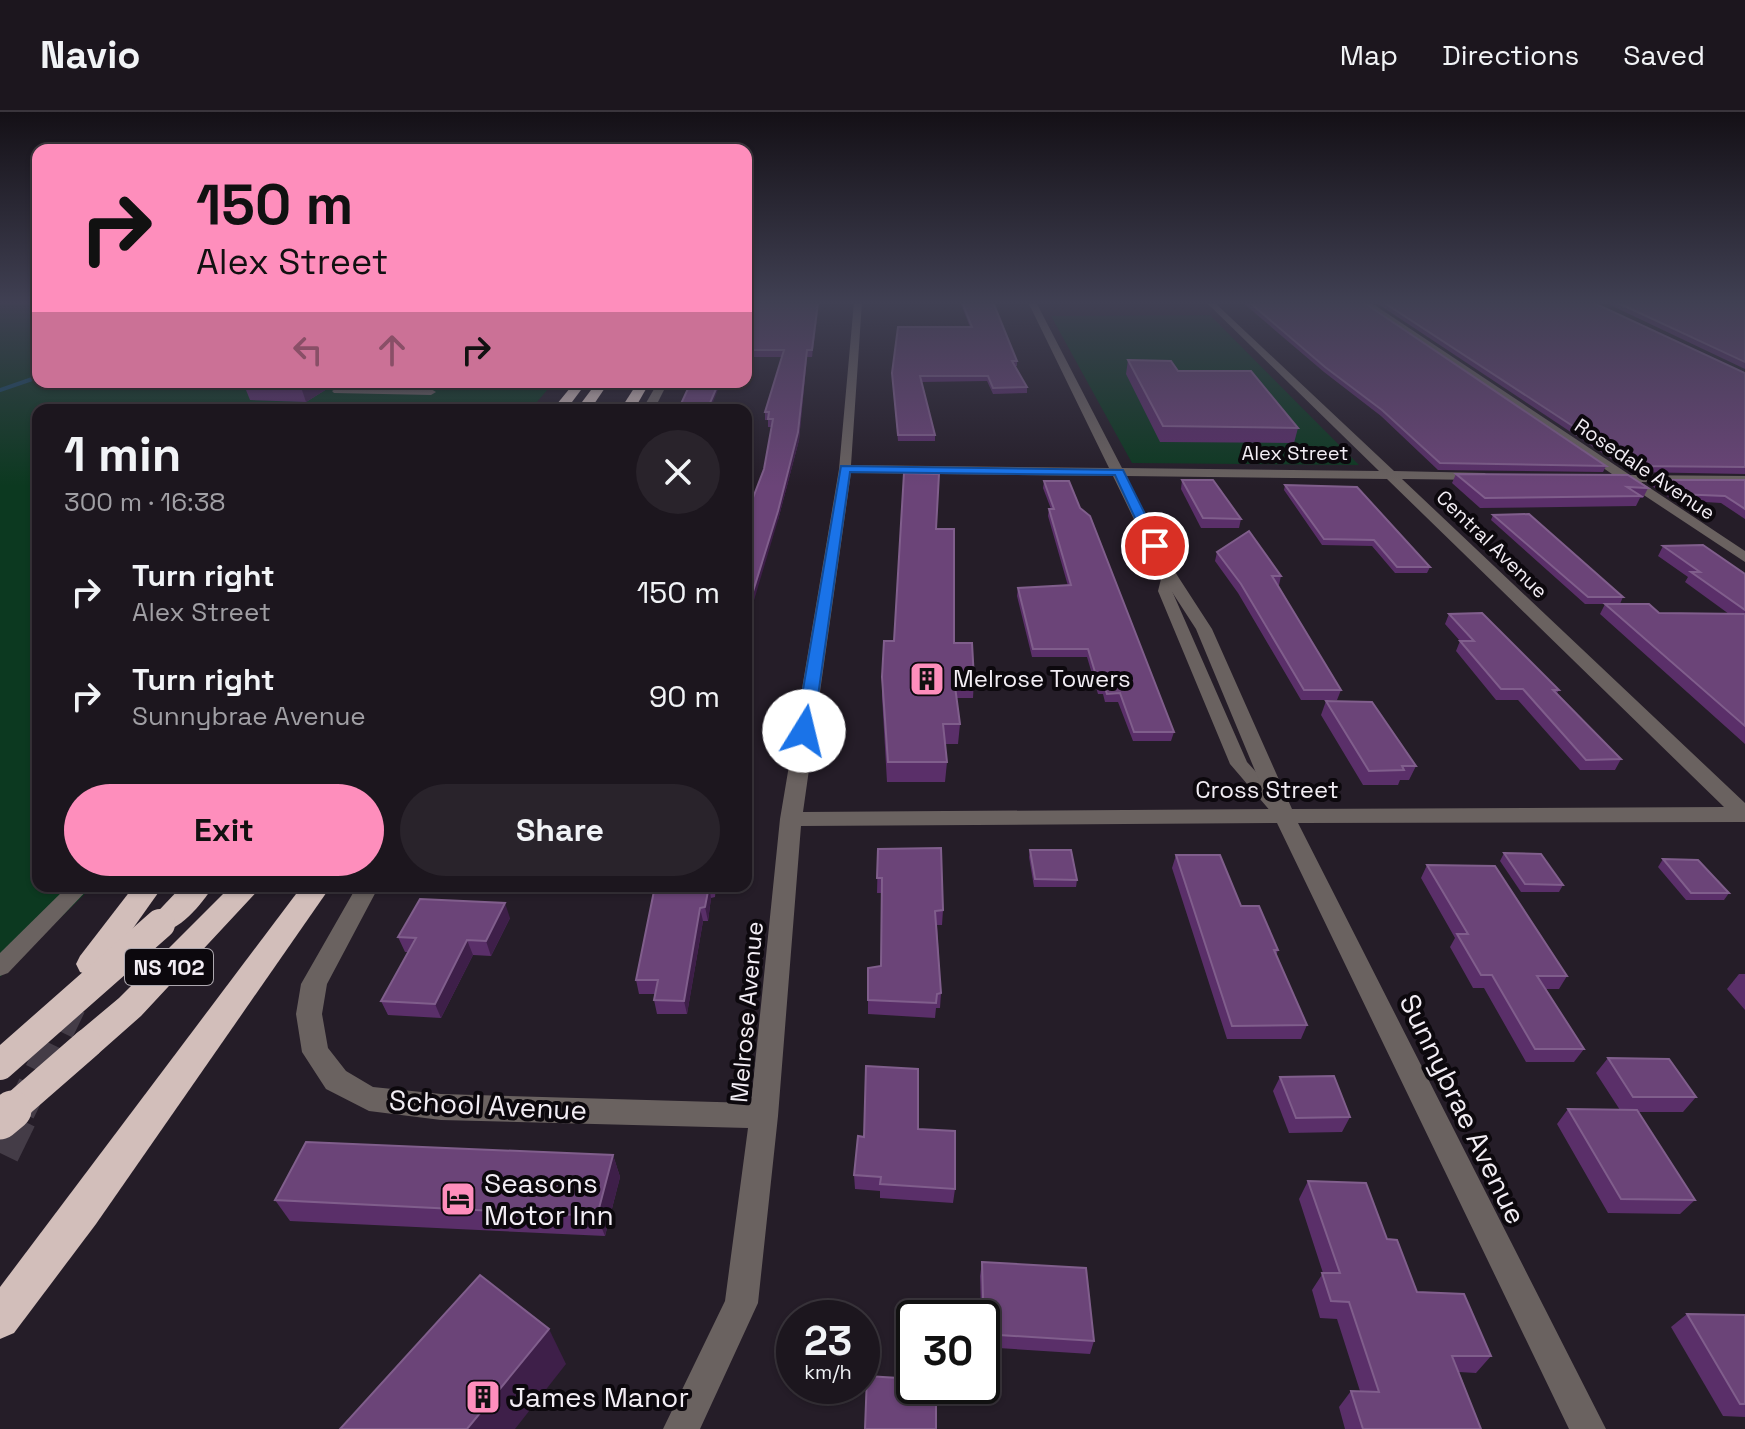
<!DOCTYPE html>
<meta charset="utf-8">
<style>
:root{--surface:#1c161e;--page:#29232b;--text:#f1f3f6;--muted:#a09fa4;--line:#3a353c;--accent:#fe8ebc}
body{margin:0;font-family:"Space Grotesk",sans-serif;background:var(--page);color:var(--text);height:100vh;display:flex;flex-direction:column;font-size:30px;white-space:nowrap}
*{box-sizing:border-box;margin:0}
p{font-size:26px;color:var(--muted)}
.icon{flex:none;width:44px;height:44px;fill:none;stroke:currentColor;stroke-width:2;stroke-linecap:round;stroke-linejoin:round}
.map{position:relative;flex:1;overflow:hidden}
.side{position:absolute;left:32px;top:292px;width:720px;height:488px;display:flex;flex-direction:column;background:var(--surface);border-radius:16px;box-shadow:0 2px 6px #0004,0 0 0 2px var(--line)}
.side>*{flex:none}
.hud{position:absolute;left:32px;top:32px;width:720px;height:244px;border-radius:16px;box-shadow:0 2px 6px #0004,0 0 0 2px var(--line);background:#fe8ebc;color:#111;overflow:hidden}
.speed{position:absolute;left:776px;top:1188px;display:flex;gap:16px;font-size:40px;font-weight:700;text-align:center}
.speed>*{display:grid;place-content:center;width:104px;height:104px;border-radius:50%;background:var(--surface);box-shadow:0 2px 6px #0004,0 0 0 2px var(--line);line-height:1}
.speed small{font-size:20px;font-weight:400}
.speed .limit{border:4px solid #111;border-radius:12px;background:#fff;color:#111}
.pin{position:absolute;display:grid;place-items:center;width:68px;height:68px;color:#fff;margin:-34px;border:4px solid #fff;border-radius:50%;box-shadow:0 2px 8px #0007}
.me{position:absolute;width:88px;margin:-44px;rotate:9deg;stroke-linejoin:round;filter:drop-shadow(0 0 6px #0008)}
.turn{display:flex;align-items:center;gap:28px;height:168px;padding:0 32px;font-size:36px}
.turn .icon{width:104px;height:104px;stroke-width:2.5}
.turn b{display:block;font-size:56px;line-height:68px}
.lanes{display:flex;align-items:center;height:76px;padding:0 32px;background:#0003;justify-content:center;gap:40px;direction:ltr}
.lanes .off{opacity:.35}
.round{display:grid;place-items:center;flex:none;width:84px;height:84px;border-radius:42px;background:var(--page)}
.overview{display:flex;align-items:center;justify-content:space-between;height:136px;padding:0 32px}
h1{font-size:48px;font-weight:600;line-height:60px}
.button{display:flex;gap:16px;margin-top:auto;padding:16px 32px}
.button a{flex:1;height:92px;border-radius:48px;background:var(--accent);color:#111;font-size:32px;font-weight:600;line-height:92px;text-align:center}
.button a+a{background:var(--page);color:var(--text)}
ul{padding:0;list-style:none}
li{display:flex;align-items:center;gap:24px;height:104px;padding:0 32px}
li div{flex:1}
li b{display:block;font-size:30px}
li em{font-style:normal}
header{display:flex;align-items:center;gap:48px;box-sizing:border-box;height:112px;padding:0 40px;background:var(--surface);border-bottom:2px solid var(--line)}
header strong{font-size:38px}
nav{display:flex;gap:44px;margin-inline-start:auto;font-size:28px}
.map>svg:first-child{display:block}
</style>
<header>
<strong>Navio</strong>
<nav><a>Map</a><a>Directions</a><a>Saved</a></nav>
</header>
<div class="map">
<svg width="1745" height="1317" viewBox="0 0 1745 1317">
<rect width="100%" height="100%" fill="#251d28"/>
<g fill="#0c3920">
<polygon points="0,190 38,190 38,270 554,270 530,298 38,298 38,774 93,774 0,865"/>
<polygon points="1210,203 1359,353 1132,351 1051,204"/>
</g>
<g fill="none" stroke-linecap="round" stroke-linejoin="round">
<polyline stroke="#134a61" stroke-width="4" points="0,278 38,265"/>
<polyline stroke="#443c47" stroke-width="30" stroke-dasharray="30 15" stroke-linecap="butt" points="20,1000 71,894"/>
<polyline stroke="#443c47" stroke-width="39" stroke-dasharray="39 19" stroke-linecap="butt" points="0,1041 21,998"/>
<g fill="#6a6260" fill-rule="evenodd">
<polygon points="337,276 431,277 436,280 431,283 334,281 332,279"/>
<polygon points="1169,459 1176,463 1172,479 1247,650 1286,693 1288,697 1286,701 1272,701 1230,652 1158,479 1162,463"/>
<polygon points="68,774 91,774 8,861 0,864 0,841"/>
</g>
<g fill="#6a6260" fill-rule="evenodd">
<path d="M854,190H862L851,353L1109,356L1028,190H1036L1122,356L1379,359L1206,190H1214L1394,359L1485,361L1487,364L1481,368L1402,367L1745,691V710L1298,711L1606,1317H1569L1277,711L801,714L778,1004L758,1191L700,1317H663L725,1189L748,1016L441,1008L369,999L326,977L302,940L296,902L301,872L357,774H379L327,872L322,902L328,936L346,959L373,975L441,982L751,991L780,707L839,357ZM851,361L1113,364L1161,463L1196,517L1271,697L803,700ZM1126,364L1387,367L1724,695L1292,697L1212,517L1177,463Z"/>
<polygon points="1361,190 1370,190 1630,363 1745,364 1745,372 1641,370 1745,439 1745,450 1624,370 1600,369 1600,363 1612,362"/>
<polygon points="658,270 668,270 654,298 642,298"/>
</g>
<g fill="#d2beba" fill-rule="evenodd">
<polygon points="575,270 587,270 566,298 552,298"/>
<polygon points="597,270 609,270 590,298 576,298"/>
<polygon points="638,270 650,270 634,298 620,298"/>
<polygon points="134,774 163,774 102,860 91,864 80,860 76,852 80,844"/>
<path d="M182,774H213C202,793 173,827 150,820L146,812Z"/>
<polygon points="231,774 262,774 141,904 98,942 87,946 76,942 71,932 76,922 119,886"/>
<polygon points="302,774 331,774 96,1112 14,1221 0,1227 0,1175"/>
</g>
<g stroke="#d2beba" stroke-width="30">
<polyline points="0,953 160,812"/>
<polyline points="9,1000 87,932"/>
</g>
<polyline stroke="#d2beba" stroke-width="39" points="0,1008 12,998"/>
</g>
<g fill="#5a2f69">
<polygon points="746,190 819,190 812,245 807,245 799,328 778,408 764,357 772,315 768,315 768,308 765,308 765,300 782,245 746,245"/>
<polygon points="960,190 993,190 1017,249 1017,254 1015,254 1027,275 1027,281 993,282 987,269 922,270 935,323 935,329 898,329 892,261 970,215"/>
<polygon points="1242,190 1363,190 1606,354 1603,360 1438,358 1381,304 1324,260"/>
<polygon points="1375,190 1592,190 1745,261 1745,362 1631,360"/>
<polygon points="1604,190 1745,190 1745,257"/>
<polygon points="1128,248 1178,259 1298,316 1294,331 1160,330 1126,262"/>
<polygon points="338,270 306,290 250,288 244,273"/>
<polygon points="1456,362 1648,376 1643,386 1640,386 1636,394 1480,396 1452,371"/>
<polygon points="1182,368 1241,407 1239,416 1201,416 1181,377"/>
<polygon points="1655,368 1745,369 1745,407 1721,391 1673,388 1652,374"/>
<polygon points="1044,369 1080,396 1174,620 1171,629 1133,629 1118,590 1105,590 1103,582 1098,582 1087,545 1032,545 1017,484 1018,476 1068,474 1048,404 1049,397 1051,397 1043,376"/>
<polygon points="1285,373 1430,455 1427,461 1395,461 1372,434 1322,433 1284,378"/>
<polygon points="1493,403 1623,485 1620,492 1659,501 1729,502 1685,470 1688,465 1658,444 1663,434 1745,462 1745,632 1600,502 1605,492 1585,492 1491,408"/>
<polygon points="936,417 954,531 974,567 973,586 956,586 960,612 958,632 945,632 947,650 945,670 887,670 882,584 882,565"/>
<polygon points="1217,440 1281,464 1279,473 1277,473 1341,578 1337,588 1301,588 1238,481 1215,449"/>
<polygon points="1449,502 1559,578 1557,581 1621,647 1615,658 1580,658 1518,588 1496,588 1456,539 1460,529 1445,512"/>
<polygon points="1326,589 1416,654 1409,668 1400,668 1398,673 1363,673 1321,603"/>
<polygon points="878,737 943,798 942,813 937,813 941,881 940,896 936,896 935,906 868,902 868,856 881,854 882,781 877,781"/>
<polygon points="1030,738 1077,768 1076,775 1034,775 1029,745"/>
<polygon points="1504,741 1563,773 1559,780 1521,780 1500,749"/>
<polygon points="1176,743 1241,794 1278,838 1276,844 1307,913 1301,927 1227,927 1172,756"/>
<polygon points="1663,747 1729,781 1724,788 1686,788 1658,755"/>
<polygon points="1427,753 1567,864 1559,877 1546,877 1584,937 1574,950 1526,950 1484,876 1473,876 1450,835 1455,826 1421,766"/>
<polygon points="655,774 716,774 715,785 711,786 708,809 703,809 687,902 657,902 654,888 656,882 639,882 636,868"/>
<polygon points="510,806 491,844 473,843 441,906 388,903 381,889 408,840 405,840 398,825"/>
<polygon points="1739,862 1745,862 1745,898 1727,877"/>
<polygon points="1608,946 1696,985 1683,1000 1638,1000 1695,1088 1680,1102 1608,1101 1557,1012 1568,997 1620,998 1596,961"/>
<polygon points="1280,965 1350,1005 1342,1020 1289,1021 1273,979"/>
<polygon points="918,1017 955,1077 953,1091 880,1086 880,1079 855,1077 854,1063 864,1025"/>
<polygon points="613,1043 620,1065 605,1124 290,1109 275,1088"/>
<polygon points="1308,1069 1387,1127 1417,1180 1491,1244 1476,1261 1459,1260 1481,1317 1345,1317 1339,1295 1351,1279 1360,1279 1337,1207 1320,1206 1312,1178 1323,1161 1299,1087"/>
<polygon points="982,1150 1094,1229 1090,1242 982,1235 980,1164"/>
<polygon points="1687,1202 1745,1203 1745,1305 1723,1304 1671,1215"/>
</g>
<g fill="#3e1f49">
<polygon points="819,190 819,193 812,245 812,238"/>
<polygon points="807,238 799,328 778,408 746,515 746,502"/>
<polygon points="310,270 338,270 306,290 301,275"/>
<polygon points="719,270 721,270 710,298 707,298"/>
<polygon points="709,774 711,786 708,809 705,795"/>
<polygon points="505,791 510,806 491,844 486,829"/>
<polygon points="700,796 703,809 687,902 684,889"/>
<polygon points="467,828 473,843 441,906 435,892"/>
<polygon points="613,1043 620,1065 605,1124 597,1104"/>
<polygon points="549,1217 566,1252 515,1317 467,1317"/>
</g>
<g fill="#6b4478" stroke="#805e8c" stroke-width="2">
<polygon points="746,190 818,190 812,238 807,238 798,320 778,399 746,502 746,404 764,357 773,307 768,307 769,300 765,300 784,238 746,238"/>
<polygon points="962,190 993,190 1017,249 1012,249 1027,275 993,276 988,264 920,264 935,323 898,323 892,261 898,215 972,215"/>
<polygon points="1249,190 1363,190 1606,354 1440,351 1382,298 1325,255"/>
<polygon points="1383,190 1592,190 1745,261 1745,355 1634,354"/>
<polygon points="1616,190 1745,190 1745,250"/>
<polygon points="1128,248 1171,249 1178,259 1251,259 1298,316 1163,314"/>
<polygon points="250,270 310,270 301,275 244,273"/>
<polygon points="691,270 719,270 707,298 683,298 686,294 680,294"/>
<polygon points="904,361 939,362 936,417 954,417 954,531 972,531 974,567 954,567 960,612 943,612 947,650 888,650 882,565 884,529 894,529"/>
<polygon points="1456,362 1628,363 1648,376 1627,375 1641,384 1485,386"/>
<polygon points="1182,368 1213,368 1241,407 1203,406"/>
<polygon points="1655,368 1745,368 1745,397 1725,384 1677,382"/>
<polygon points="1044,369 1069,369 1080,396 1090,404 1174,620 1134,620 1120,581 1107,582 1104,573 1099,573 1088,537 1033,537 1018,476 1071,473 1049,397 1054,397"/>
<polygon points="1285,373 1357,375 1430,455 1397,455 1374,428 1324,427"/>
<polygon points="1529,402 1623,485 1588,485 1493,403"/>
<polygon points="1249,419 1281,464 1272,464 1341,578 1304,578 1241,472 1217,440"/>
<polygon points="1703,433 1745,462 1745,498 1691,460 1700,460 1663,434"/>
<polygon points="1605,492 1649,492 1659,501 1745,502 1745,614"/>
<polygon points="1482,501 1559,578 1553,578 1621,647 1586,648 1523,577 1501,577 1460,529 1474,529 1449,502"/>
<polygon points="1326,589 1372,590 1416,654 1402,654 1404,658 1369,659"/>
<polygon points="941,736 943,798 935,799 941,881 937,882 936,891 868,888 868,856 881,854 882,766 877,766 878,737"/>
<polygon points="1030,738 1071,738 1077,768 1035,767"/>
<polygon points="1504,741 1541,742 1563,773 1525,772"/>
<polygon points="1176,743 1220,743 1241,794 1259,794 1278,838 1274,838 1307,913 1232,914"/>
<polygon points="1663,747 1698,748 1729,781 1691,781"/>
<polygon points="1427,753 1495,754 1567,864 1537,864 1584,937 1535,937 1492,863 1481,863 1457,822 1468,822"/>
<polygon points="655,774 709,774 705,795 700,796 684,889 654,888 658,868 636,868"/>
<polygon points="420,787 505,791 486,829 467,828 435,892 381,889 416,826 398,825"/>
<polygon points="1608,946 1669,947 1696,985 1633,985"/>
<polygon points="866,954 918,957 918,1017 955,1019 955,1077 880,1072 881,1065 854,1063 858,1024 864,1025"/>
<polygon points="1334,964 1350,1005 1296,1006 1280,965"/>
<polygon points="1568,997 1637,998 1695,1088 1621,1087"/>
<polygon points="306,1030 613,1043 597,1104 275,1088"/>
<polygon points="1308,1069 1366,1071 1387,1127 1397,1128 1417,1180 1464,1182 1491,1244 1452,1244 1481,1317 1363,1317 1351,1279 1379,1280 1349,1190 1331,1189 1322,1161 1340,1161"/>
<polygon points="982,1150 1086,1156 1094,1229 984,1222"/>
<polygon points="480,1163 549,1217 467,1317 340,1317"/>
<polygon points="1687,1202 1745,1203 1745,1292 1740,1292"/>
<polygon points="867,1264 914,1267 914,1274 936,1274 936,1317 865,1317"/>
</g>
<linearGradient id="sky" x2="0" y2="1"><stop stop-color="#141016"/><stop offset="0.51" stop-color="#404053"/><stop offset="1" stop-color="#404053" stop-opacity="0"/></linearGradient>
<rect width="1745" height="374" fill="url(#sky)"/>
<polygon fill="#1a73e8" stroke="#114b97" stroke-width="2" points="841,354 1123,358 1161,434 1155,438 1148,434 1115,363 850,360 813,619 804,625 798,623 796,619"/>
<defs>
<symbol id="building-square" viewBox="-11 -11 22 22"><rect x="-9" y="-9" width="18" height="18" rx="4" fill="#fe8ebc" stroke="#0c080d"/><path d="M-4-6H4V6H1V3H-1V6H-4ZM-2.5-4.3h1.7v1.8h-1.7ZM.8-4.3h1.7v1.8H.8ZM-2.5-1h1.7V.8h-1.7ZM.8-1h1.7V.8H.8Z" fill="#111"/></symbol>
<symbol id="hotel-square" viewBox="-11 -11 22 22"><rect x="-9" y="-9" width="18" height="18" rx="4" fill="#fe8ebc" stroke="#0c080d"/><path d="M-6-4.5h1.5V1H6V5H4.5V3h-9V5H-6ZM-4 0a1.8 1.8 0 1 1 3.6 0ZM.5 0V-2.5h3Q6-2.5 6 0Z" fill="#111"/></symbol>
</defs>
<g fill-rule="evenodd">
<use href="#building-square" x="907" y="547" width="40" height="40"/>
<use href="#hotel-square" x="438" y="1067" width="40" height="40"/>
<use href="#building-square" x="463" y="1265" width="40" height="40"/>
</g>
<g text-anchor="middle" stroke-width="8" stroke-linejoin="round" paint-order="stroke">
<g font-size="20" fill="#f2edf4" stroke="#0c080d">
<text x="1295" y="348">Alex Street</text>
<text transform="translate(1645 357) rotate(34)" y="7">Rosedale Avenue</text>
<text transform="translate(1492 432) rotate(44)" y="7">Central Avenue</text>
</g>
<rect fill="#0c080d" stroke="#ada8af" stroke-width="2" x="125" y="837" width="88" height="36" rx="6"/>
<g font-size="22" font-weight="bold" fill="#f2edf4">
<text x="169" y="863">NS 102</text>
</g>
<g font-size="24" fill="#f2edf4" stroke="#0c080d" text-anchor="start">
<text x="953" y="575">Melrose Towers</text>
</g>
<g font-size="24" fill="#f2edf4" stroke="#0c080d">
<text x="1267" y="686">Cross Street</text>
<text transform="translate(747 900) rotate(-85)" y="8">Melrose Avenue</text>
</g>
<g font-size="28" fill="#f2edf4" stroke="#0c080d">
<text transform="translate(488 993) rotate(3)" y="10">School Avenue</text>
<text transform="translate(1463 997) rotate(64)" y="10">Sunnybrae Avenue</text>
</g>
<g font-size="28" fill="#f2edf4" stroke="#0c080d" text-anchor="start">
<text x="484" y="1081">Seasons<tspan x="484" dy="32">Motor Inn</tspan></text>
<text x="509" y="1295">James Manor</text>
</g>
</g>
</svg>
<div class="speed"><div>23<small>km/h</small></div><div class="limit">30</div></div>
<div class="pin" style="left:1155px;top:434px;background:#d93025"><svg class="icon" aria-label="arrive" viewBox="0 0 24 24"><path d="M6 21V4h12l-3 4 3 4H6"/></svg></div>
<svg class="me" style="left:804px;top:619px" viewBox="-20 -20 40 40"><circle r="19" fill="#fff"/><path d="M0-13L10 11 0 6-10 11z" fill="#1a73e8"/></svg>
<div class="hud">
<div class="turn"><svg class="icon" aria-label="right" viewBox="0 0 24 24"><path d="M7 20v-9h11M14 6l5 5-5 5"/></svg><div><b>150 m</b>Alex Street</div></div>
<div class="lanes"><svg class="icon off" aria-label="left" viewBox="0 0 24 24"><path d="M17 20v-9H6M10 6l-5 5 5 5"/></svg><svg class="icon off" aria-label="ahead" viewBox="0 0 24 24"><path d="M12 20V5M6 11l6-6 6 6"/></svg><svg class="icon" aria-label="right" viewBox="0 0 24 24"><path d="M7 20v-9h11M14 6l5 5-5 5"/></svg></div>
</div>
<section class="side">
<div class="overview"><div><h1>1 min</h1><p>300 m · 16:38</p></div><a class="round"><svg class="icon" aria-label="close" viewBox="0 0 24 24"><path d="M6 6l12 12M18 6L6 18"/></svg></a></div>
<ul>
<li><svg class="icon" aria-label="right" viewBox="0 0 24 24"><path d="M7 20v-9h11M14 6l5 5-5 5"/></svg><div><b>Turn right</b><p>Alex Street</p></div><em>150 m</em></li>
<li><svg class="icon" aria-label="right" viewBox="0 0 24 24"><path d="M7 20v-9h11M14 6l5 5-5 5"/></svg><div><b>Turn right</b><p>Sunnybrae Avenue</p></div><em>90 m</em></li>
</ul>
<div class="button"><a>Exit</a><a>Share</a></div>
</section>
</div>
